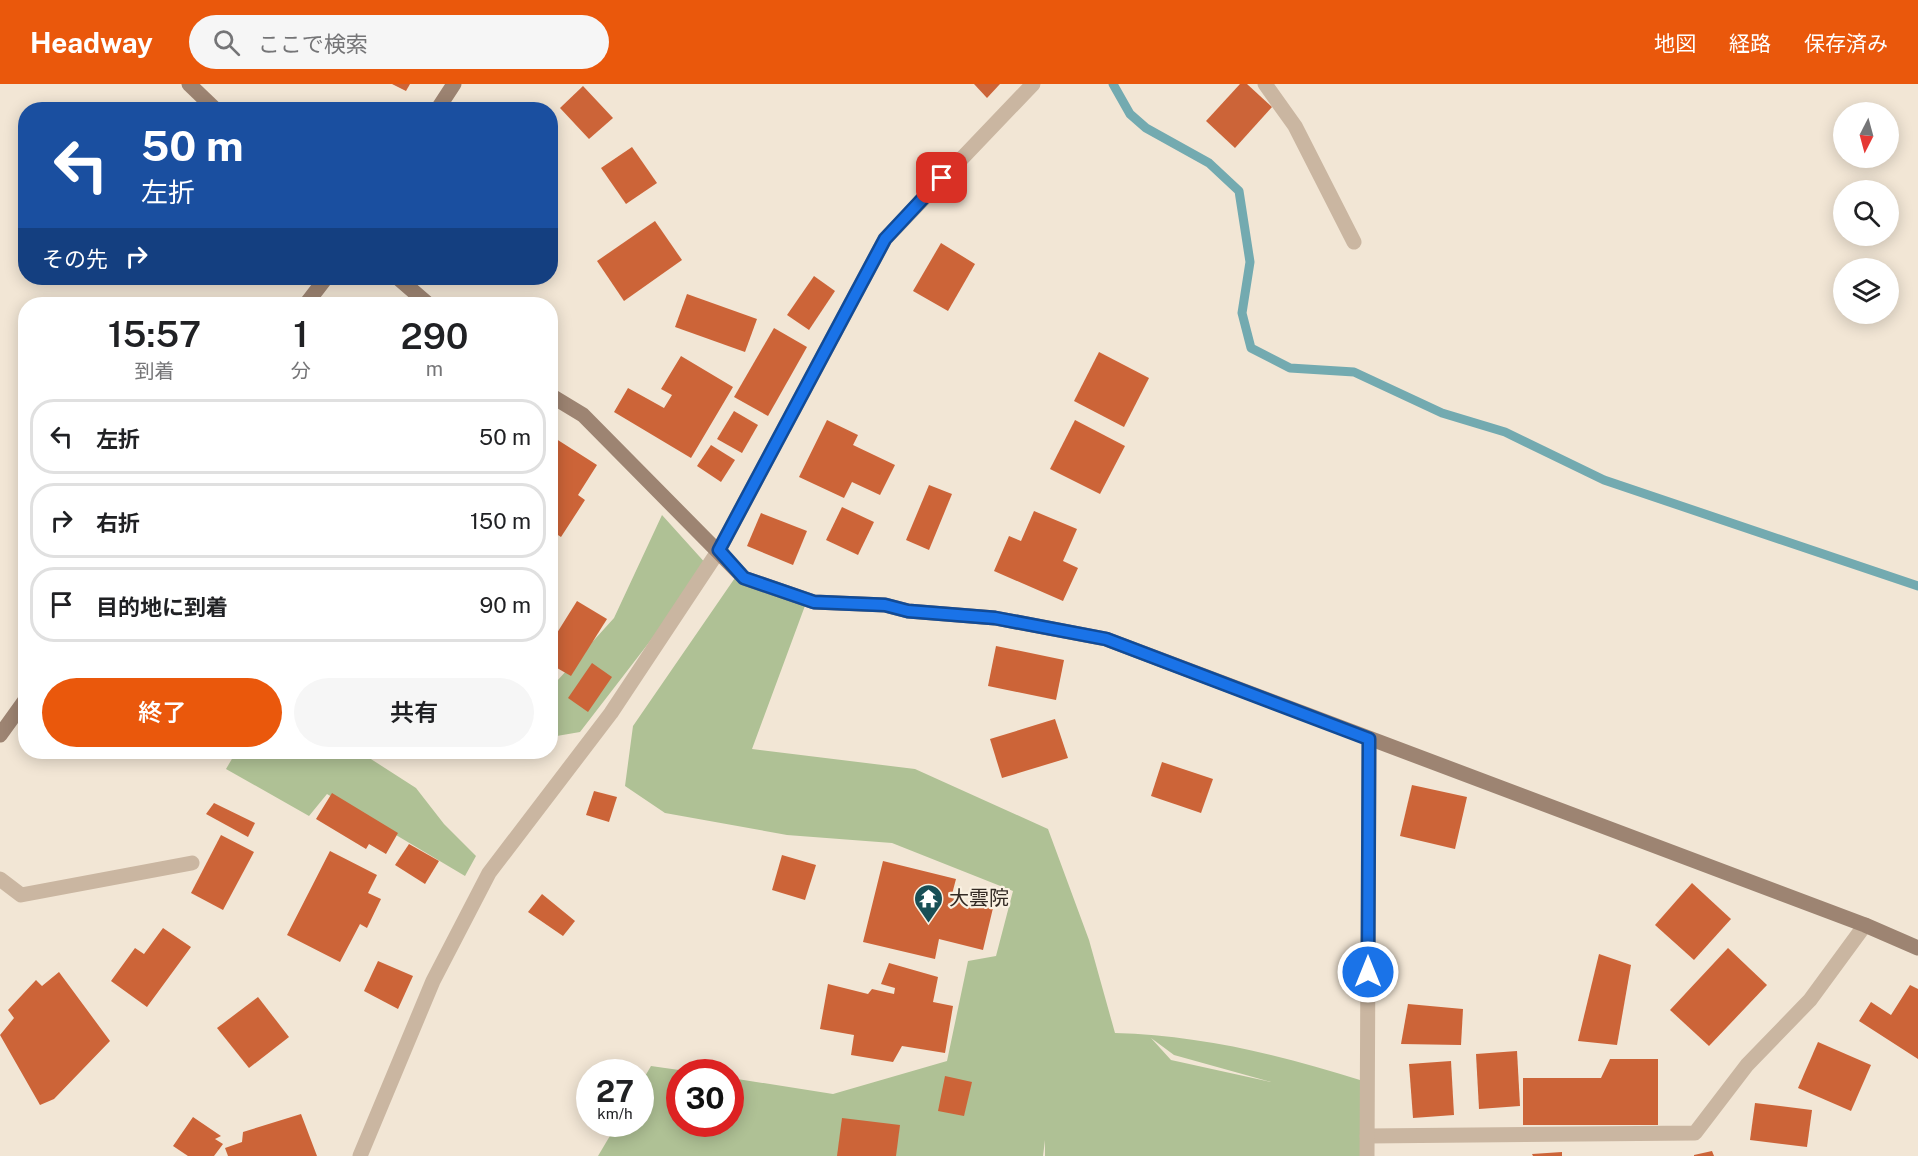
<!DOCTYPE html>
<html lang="ja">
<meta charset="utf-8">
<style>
:root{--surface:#fff;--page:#f6f6f6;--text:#202124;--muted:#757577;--line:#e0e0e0;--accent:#ea580c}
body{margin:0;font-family:"Public Sans","Noto Sans JP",sans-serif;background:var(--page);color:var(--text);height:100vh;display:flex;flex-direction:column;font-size:22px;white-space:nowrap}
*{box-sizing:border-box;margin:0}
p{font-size:20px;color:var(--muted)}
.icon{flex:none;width:33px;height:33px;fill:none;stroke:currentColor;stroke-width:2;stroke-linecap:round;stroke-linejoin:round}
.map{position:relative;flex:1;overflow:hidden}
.sheet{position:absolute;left:18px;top:213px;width:540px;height:462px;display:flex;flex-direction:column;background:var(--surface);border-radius:24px;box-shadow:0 3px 15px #0003}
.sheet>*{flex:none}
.top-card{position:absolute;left:18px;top:18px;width:540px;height:183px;border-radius:24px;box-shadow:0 3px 15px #0003;background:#1a4fa0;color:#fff;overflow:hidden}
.needle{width:39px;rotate:186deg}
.tools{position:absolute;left:1833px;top:18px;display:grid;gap:12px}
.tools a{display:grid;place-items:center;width:66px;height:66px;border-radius:50%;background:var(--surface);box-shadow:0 3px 15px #0003;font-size:30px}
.speed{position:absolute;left:576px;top:975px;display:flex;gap:12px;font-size:30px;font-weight:700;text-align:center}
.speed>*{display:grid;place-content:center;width:78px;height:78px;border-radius:50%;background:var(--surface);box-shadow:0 3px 15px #0003;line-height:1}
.speed small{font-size:15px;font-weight:400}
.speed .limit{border:9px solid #d22;background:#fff;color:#111}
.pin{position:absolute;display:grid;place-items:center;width:51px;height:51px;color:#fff;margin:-26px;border-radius:12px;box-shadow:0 3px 9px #0006}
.me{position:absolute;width:66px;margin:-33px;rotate:0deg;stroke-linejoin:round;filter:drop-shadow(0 0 4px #0008)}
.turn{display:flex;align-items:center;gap:21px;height:126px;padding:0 24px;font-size:27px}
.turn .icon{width:78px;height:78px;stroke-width:2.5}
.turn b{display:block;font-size:42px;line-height:51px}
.then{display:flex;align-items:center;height:57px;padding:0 24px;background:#0003;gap:12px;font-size:22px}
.eta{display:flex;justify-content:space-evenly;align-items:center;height:102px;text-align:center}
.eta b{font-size:36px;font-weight:600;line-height:42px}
.action{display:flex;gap:12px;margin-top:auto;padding:12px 24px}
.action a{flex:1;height:69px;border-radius:36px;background:var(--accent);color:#fff;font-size:24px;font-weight:600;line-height:69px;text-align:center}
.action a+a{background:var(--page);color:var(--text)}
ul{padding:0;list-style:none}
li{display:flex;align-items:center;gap:18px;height:75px;margin:0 12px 9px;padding:0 12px;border:3px solid var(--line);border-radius:24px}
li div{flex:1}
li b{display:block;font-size:22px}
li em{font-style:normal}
header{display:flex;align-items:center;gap:36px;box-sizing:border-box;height:84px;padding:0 30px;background:var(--accent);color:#fff}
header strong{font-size:28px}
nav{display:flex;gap:33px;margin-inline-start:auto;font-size:21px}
.search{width:420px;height:54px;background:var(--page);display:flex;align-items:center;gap:15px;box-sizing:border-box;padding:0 21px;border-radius:33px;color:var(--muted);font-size:22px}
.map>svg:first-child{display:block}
</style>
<header>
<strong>Headway</strong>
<div class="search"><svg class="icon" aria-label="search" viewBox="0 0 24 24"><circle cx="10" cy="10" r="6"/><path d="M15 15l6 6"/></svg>ここで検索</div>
<nav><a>地図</a><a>経路</a><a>保存済み</a></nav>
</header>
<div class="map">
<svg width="1918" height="1072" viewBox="0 0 1918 1072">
<rect width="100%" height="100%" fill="#f2e6d5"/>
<g fill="#afc195" fill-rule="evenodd">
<polygon points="662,431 708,482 580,648 551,653 550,592 557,597 614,534"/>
<path d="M739,488L806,519L752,665L915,685L1048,745L1089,856L1115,949C1198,951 1282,971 1360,996L1369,1052L1368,1072H1045V1056L1043,1072H598L617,1040H640L641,999L651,982L693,988H680V1040H730L731,994L833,1010L947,977L968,877L996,872L1013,807L892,759L787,751L665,729L625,702L633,642ZM1151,954L1174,971L1271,998L1171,976Z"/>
<polygon points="236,668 360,668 416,704 444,740 476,772 465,792 327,710 309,732 226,685"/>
</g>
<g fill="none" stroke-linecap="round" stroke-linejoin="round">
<polyline stroke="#73aab0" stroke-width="9" points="1113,0 1130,30 1146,44 1209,79 1239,107 1250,178 1242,229 1251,264 1290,284 1354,288 1442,329 1505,348 1604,396 1918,502"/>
</g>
<g fill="#cc6438">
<polygon points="392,0 410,0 406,7"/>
<polygon points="974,0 1000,0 987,14"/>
<polygon points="1240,0 1247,0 1272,23 1235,64 1206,37"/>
<polygon points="583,2 613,34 589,55 560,24"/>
<polygon points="632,63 657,99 626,120 601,84"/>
<polygon points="655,137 682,176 624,217 597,177"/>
<polygon points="941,159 975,180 948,227 913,207"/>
<polygon points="814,192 835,207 809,246 787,231"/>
<polygon points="687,210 757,235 745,268 675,243"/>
<polygon points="774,244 807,263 768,332 734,313"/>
<polygon points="1099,268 1149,294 1124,343 1074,317"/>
<polygon points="681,272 733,303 691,374 614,328 628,304 664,324 672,311 661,305"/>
<polygon points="734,327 758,341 742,369 717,355"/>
<polygon points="827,336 858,351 853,361 895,381 880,411 852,398 844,414 799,393"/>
<polygon points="1075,336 1125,362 1100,410 1050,385"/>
<polygon points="550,351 597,381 578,411 585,416 561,453 550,446"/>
<polygon points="711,361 735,376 721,398 697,382"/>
<polygon points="929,401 952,410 929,466 906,456"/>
<polygon points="842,423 874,438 858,471 826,456"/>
<polygon points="1034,427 1077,445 1063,477 1078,484 1063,517 994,487 1009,452 1021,457"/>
<polygon points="761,429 807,447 793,481 747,462"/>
<polygon points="577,517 607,535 571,592 550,580 550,560"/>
<polygon points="996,562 1064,576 1056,616 988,602"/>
<polygon points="592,579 612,593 588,628 568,614"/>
<polygon points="1055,635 1068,674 1002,694 990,655"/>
<polygon points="1162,678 1213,695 1201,729 1151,712"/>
<polygon points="1412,701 1467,713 1455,765 1400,752"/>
<polygon points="594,707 617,713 609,738 586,731"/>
<polygon points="332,709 398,749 386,770 369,760 366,765 316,735"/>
<polygon points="214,719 255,739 248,753 206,730"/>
<polygon points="221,751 254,768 223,826 191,809"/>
<polygon points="409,760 439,777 425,800 395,781"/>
<polygon points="330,767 377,791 368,809 381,815 367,844 360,840 340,878 287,851"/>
<polygon points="782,771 816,781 805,816 772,806"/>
<polygon points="883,777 956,795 951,814 993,824 983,866 939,855 935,875 863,858"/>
<polygon points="1692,799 1731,835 1694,876 1655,841"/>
<polygon points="542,810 575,837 563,852 528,828"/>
<polygon points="163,844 191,863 147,923 111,897 135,864 144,870"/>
<polygon points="1728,864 1767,901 1709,962 1670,926"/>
<polygon points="1599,870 1631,881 1617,961 1578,957"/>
<polygon points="378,877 413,892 398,925 364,907"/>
<polygon points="889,879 938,893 933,918 953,922 945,969 902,962 893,978 851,971 854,951 820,945 828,900 868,910 872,905 894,910 895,904 881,900"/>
<polygon points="59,888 110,957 54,1015 40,1021 0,951 14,934 8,926 36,896 42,902"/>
<polygon points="1910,901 1918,905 1918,975 1859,937 1871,918 1891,931"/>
<polygon points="258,913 289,953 249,984 217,944"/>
<polygon points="1408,920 1463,925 1461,961 1401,960"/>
<polygon points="1818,958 1871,981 1851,1027 1798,1004"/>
<polygon points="1517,967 1520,1022 1479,1025 1476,970"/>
<polygon points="1610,975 1658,975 1658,1041 1523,1041 1523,994 1601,994"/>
<polygon points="1451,977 1454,1031 1413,1034 1409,980"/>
<polygon points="945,992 972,998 964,1032 938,1027"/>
<polygon points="1755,1019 1812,1026 1807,1063 1750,1056"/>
<polygon points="301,1030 317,1072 228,1072 225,1064 242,1058 243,1048"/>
<polygon points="193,1033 221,1052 215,1055 223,1060 214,1072 188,1072 173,1062"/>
<polygon points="842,1034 900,1041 896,1072 837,1072"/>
<polygon points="1712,1067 1714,1072 1694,1072 1694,1071"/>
<polygon points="1562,1068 1562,1072 1533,1072 1532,1070"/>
</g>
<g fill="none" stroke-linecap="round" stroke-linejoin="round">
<g stroke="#cab6a1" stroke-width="15">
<polyline points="1265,0 1295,42 1354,158"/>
<polyline points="0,795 21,811 192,779"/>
<polyline points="1367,1052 1695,1049 1747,981 1810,916 1865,841"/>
<polyline points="360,1072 433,897 489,789 611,629 719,466 885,155 1033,0"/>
<polyline points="1367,1072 1369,655"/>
</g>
<g stroke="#9d8472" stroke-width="15">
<polyline points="189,0 216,26"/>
<polyline points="437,26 454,0"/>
<polyline points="398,194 428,220"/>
<polyline points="306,220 326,194"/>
<polyline points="550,311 583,331 744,494 814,518 885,521 908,527 995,534 1106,555 1865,841 1918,864"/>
<polyline points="0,651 26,615"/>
</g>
</g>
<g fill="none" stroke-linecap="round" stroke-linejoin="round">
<defs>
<polyline id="route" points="942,94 885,155 719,466 744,494 814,518 885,521 908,527 995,534 1106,555 1369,655 1368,888"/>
</defs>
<use href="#route" stroke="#114b97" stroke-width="15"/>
<use href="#route" stroke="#1a73e8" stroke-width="10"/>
</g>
<defs>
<symbol id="temple-pin" viewBox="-11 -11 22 30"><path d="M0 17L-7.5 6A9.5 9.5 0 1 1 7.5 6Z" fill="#184f56" stroke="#f9f0e1"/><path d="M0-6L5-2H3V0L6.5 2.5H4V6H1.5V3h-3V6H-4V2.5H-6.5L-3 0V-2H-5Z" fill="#fff"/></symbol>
</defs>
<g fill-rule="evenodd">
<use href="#temple-pin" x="912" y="798" width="33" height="45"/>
</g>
<g text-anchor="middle" stroke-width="4.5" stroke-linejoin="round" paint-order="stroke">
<g font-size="20" fill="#332a24" stroke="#f9f0e1" text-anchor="start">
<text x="949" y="821">大雲院</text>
</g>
</g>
</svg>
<div class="tools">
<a><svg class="needle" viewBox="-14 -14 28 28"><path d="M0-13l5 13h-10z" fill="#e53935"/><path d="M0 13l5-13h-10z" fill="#757577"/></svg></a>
<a><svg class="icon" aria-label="search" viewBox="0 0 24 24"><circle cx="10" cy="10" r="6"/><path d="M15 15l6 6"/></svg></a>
<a><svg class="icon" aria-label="layers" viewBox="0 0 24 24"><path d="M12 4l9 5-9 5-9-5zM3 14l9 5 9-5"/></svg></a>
</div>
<div class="speed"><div>27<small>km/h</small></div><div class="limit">30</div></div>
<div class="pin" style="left:942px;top:94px;background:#d93025"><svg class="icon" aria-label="arrive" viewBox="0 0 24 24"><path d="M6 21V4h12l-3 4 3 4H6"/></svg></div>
<svg class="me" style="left:1368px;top:888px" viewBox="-20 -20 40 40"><circle r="17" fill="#1a73e8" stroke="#fff" stroke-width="3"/><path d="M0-11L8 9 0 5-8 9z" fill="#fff"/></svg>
<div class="top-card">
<div class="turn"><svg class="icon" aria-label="left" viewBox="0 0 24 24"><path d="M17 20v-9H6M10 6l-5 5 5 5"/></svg><div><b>50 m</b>左折</div></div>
<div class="then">その先<svg class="icon" aria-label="right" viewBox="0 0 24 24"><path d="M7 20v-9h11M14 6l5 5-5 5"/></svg></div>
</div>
<section class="sheet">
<div class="eta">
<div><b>15:57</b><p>到着</p></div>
<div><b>1</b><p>分</p></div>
<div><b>290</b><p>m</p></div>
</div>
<ul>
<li><svg class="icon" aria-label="left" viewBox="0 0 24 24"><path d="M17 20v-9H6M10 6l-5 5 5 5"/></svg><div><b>左折</b></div><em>50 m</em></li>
<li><svg class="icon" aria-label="right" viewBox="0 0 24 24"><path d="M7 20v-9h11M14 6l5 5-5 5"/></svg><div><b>右折</b></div><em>150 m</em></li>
<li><svg class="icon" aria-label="arrive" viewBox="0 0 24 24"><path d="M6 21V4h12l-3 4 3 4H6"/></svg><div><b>目的地に到着</b></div><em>90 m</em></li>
</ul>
<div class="action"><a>終了</a><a>共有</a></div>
</section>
</div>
